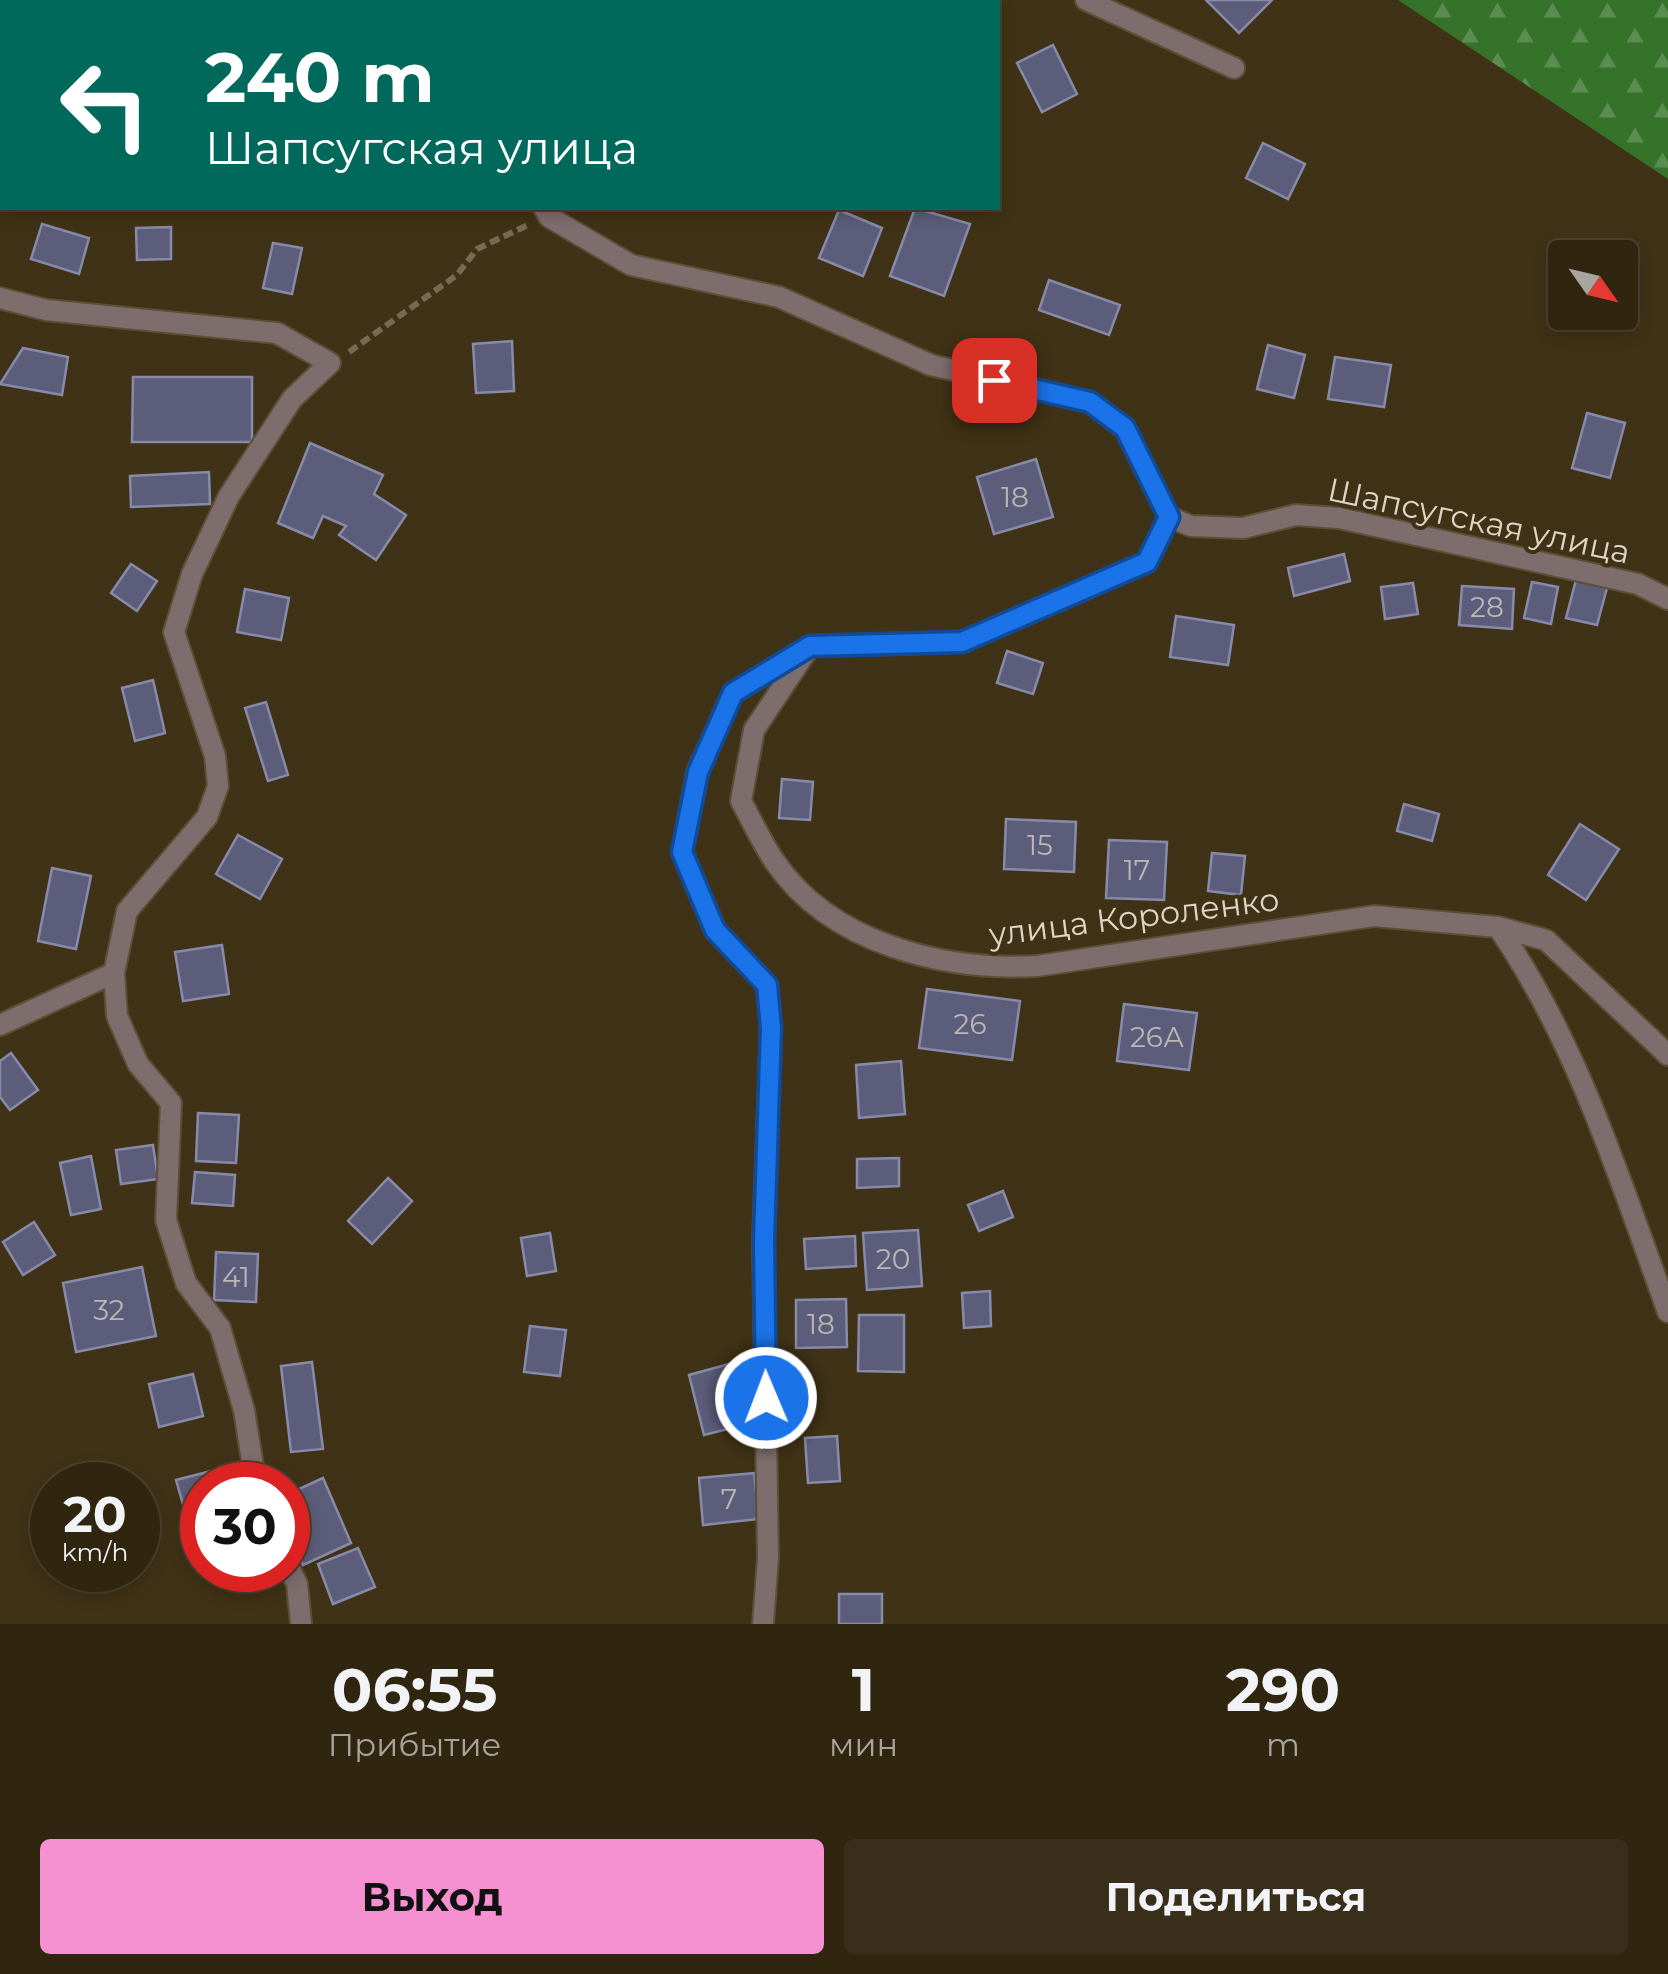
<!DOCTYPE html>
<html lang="ru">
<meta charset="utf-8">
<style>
:root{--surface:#302610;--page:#382e19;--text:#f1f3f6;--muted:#a8a59f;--line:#4b4330;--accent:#f590d1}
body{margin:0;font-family:Montserrat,sans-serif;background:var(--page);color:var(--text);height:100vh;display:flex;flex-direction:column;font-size:38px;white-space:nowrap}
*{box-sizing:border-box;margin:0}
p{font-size:32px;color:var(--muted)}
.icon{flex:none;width:55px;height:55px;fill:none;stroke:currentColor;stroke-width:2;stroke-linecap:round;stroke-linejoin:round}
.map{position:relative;height:1624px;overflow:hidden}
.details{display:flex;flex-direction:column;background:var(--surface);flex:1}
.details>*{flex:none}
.banner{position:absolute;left:0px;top:0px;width:1000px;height:210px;box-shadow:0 5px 15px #0003,0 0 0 2px var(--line);background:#00695c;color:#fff;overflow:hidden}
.needle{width:65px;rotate:124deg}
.controls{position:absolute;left:1548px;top:240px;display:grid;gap:20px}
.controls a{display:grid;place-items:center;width:90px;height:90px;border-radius:10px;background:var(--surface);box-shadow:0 5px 15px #0003,0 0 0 2px var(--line);font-size:50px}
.speed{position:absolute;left:30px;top:1462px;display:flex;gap:20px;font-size:50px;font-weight:700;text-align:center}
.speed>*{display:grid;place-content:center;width:130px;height:130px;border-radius:50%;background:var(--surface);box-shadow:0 5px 15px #0003,0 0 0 2px var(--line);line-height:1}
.speed small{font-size:25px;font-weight:400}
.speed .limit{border:15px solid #d22;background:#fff;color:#111}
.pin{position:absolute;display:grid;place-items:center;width:85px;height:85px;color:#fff;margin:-42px;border-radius:20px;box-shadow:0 5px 15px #0006}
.me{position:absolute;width:110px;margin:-55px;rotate:359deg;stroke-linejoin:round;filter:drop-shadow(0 0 8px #0008)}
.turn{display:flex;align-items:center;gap:35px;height:210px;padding:0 40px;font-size:45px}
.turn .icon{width:130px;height:130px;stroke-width:2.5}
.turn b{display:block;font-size:70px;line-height:85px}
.eta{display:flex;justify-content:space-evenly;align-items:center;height:170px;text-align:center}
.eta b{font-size:60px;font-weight:700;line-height:70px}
.action{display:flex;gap:20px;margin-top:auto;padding:20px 40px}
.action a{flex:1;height:115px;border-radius:10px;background:var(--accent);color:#111;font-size:40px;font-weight:700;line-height:115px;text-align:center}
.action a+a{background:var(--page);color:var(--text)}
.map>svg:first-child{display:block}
</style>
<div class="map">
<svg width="1668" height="1624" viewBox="0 0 1668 1624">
<defs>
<pattern id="forest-firs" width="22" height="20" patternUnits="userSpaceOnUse" patternTransform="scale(2.5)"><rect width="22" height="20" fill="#35732a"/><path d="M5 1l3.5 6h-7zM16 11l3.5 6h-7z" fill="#5b8c51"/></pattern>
</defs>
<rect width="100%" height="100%" fill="#403216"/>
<polygon fill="url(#forest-firs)" points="1398,0 1668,0 1668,179"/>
<g fill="#5b5d7a" stroke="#888aaa" stroke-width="2.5">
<polygon points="317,0 366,0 367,2 318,2"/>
<polygon points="1206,0 1272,0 1239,33"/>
<polygon points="1053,45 1077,94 1042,112 1017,63"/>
<polygon points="0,123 2,123 2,172 0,171"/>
<polygon points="1263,143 1305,164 1288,199 1246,178"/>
<polygon points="915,208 970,224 944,296 890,276"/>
<polygon points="839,210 882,228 863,276 819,258"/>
<polygon points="42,224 89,238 79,274 31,259"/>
<polygon points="171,227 171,259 137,260 136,228"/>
<polygon points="273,243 302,248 292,294 263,288"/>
<polygon points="1049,280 1120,305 1109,335 1039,310"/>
<polygon points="512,341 514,391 476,393 473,344"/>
<polygon points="1268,345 1305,355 1294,398 1257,389"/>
<polygon points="23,348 68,357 62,395 0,384"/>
<polygon points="1335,357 1391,365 1384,407 1328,399"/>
<polygon points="133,377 252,377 252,442 132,442"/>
<polygon points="1587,413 1625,423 1610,478 1572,468"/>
<polygon points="310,443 383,475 374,494 406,515 376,560 339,535 346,526 323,516 313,538 278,523"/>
<polygon points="1036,459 1053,517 994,534 977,477"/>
<polygon points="209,472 210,504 131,507 130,476"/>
<polygon points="1344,554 1350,581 1294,596 1288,568"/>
<polygon points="131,564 157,581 137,611 111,593"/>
<polygon points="1576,580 1607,588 1597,625 1566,618"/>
<polygon points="1532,582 1558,587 1551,624 1524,618"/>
<polygon points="1413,583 1418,614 1385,619 1381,587"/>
<polygon points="1462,586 1514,589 1512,629 1459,625"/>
<polygon points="245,589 289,598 281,640 237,632"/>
<polygon points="1176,616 1234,625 1228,665 1170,657"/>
<polygon points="1007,651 1043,663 1033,694 997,683"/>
<polygon points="153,680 165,733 135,741 122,688"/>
<polygon points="266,702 288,775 268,781 245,708"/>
<polygon points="782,779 813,782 810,820 779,818"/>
<polygon points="1404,804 1439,814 1432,841 1397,831"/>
<polygon points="1006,819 1076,822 1074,872 1004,869"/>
<polygon points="1580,824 1619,849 1586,900 1548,875"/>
<polygon points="238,835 282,859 260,899 216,874"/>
<polygon points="1109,840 1167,842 1164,900 1106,898"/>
<polygon points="1212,853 1245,856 1241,895 1208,891"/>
<polygon points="52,868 91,876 76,949 38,941"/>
<polygon points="222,945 229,994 183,1001 175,952"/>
<polygon points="927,989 1020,1001 1012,1060 919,1048"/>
<polygon points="1124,1004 1197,1013 1189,1070 1117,1061"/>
<polygon points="11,1053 38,1090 10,1110 0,1097 0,1061"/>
<polygon points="901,1061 905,1114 859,1118 856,1065"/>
<polygon points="198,1113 239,1115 236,1163 196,1161"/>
<polygon points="153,1145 158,1179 121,1184 116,1150"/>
<polygon points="91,1156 101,1209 71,1215 60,1163"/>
<polygon points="899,1158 899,1186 857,1188 857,1159"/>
<polygon points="195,1172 235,1175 233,1206 192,1203"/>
<polygon points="388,1178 412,1201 372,1244 348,1221"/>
<polygon points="1003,1191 1013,1217 979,1231 968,1205"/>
<polygon points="34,1222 55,1255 23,1275 3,1242"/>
<polygon points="918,1230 922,1286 867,1290 863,1233"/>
<polygon points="550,1233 556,1271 527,1276 521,1238"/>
<polygon points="855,1236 856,1266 806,1269 804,1239"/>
<polygon points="216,1252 258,1254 256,1302 214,1300"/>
<polygon points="142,1267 156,1336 76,1352 63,1283"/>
<polygon points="990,1291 991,1326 964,1328 962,1293"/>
<polygon points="846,1299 847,1347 796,1348 796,1300"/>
<polygon points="859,1315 904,1315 904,1372 858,1371"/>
<polygon points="530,1326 566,1330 560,1376 524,1372"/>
<polygon points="740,1361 756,1422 704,1435 689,1375"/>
<polygon points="312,1362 323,1449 291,1452 281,1366"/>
<polygon points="193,1374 203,1416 159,1427 149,1384"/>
<polygon points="837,1436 840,1481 808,1483 805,1438"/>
<polygon points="219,1469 224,1485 202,1485 202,1518 188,1522 176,1480"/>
<polygon points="754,1473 759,1519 703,1525 699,1478"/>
<polygon points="323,1478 351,1543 303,1565 288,1530 288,1494"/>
<polygon points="358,1548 375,1587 333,1604 318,1564"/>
<rect x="839" y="1594" width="43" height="30"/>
</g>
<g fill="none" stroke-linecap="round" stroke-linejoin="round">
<defs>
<g id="street">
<polyline points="285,0 286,2"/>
<polyline points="1086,0 1234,68"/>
<polyline points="0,95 2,96"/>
<polyline points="544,208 549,217 631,265 779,297 931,365 1090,402 1125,429 1169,517 1191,526 1243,528 1296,515 1339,518 1638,584 1668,599"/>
<polyline points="0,298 46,310 277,333 330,363 292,399 229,496 192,574 174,632 215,756 218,786 207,817 127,911 114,973 117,1016 138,1064 171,1103 166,1220 186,1283 220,1328 244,1410 256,1485"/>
<path d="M806,652L754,730L741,801C752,821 762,843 775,862C831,944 944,971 1037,966L1374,916L1498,927L1546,940L1668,1055"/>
<path d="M1498,927C1578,1044 1620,1180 1668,1312"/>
<polyline points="0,1025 114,973"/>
<polyline points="288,1565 297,1584 301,1624"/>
<polyline points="763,1624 768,1557 763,1240 771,1028 767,985 715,930 682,852 697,772 733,693 810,646 962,642 1147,562 1169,517"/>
</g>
</defs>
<use href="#street" stroke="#5c4f36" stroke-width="24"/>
<polyline stroke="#766a52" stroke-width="6" stroke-dasharray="10 5" stroke-linecap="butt" points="349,352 457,275 477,249 528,225"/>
<use href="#street" stroke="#7e6d6d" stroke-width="20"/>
</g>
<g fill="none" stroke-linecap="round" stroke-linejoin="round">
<defs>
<polyline id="route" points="766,1398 764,1240 771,1028 767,985 715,930 682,852 698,772 733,693 810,646 962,642 1147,562 1169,517 1125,428 1090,402 994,380"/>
</defs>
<use href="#route" stroke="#114b97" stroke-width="25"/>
<use href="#route" stroke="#1a73e8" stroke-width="18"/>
</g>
<g text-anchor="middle" stroke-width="8" stroke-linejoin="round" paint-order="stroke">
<g font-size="28" fill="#bdb7b3">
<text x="1015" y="507">18</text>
<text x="1487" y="617">28</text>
<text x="1040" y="855">15</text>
<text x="1137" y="880">17</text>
<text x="970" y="1034">26</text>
<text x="1157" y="1047">26А</text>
<text x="893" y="1269">20</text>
<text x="236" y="1287">41</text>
<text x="109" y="1320">32</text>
<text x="821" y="1334">18</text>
<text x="729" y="1509">7</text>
</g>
<g font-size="32" fill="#ded5c6" stroke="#403216">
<text transform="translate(1479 521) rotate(12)" y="11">Шапсугская улица</text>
<text transform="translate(1134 917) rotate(-7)" y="11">улица Короленко</text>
</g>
</g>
</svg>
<div class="controls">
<a><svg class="needle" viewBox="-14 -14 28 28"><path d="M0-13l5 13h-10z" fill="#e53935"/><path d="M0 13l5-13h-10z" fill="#a8a59f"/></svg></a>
</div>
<div class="speed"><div>20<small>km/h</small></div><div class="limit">30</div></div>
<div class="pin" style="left:994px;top:380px;background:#d93025"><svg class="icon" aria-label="arrive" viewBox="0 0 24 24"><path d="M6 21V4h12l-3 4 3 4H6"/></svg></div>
<svg class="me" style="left:766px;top:1398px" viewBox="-20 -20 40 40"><circle r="17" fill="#1a73e8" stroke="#fff" stroke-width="3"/><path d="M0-11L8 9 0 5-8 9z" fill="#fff"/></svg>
<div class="banner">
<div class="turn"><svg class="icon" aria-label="left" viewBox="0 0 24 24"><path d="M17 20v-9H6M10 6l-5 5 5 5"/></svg><div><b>240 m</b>Шапсугская улица</div></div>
</div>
</div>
<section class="details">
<div class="eta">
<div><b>06:55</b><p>Прибытие</p></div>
<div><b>1</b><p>мин</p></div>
<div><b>290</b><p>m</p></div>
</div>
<div class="action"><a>Выход</a><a>Поделиться</a></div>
</section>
